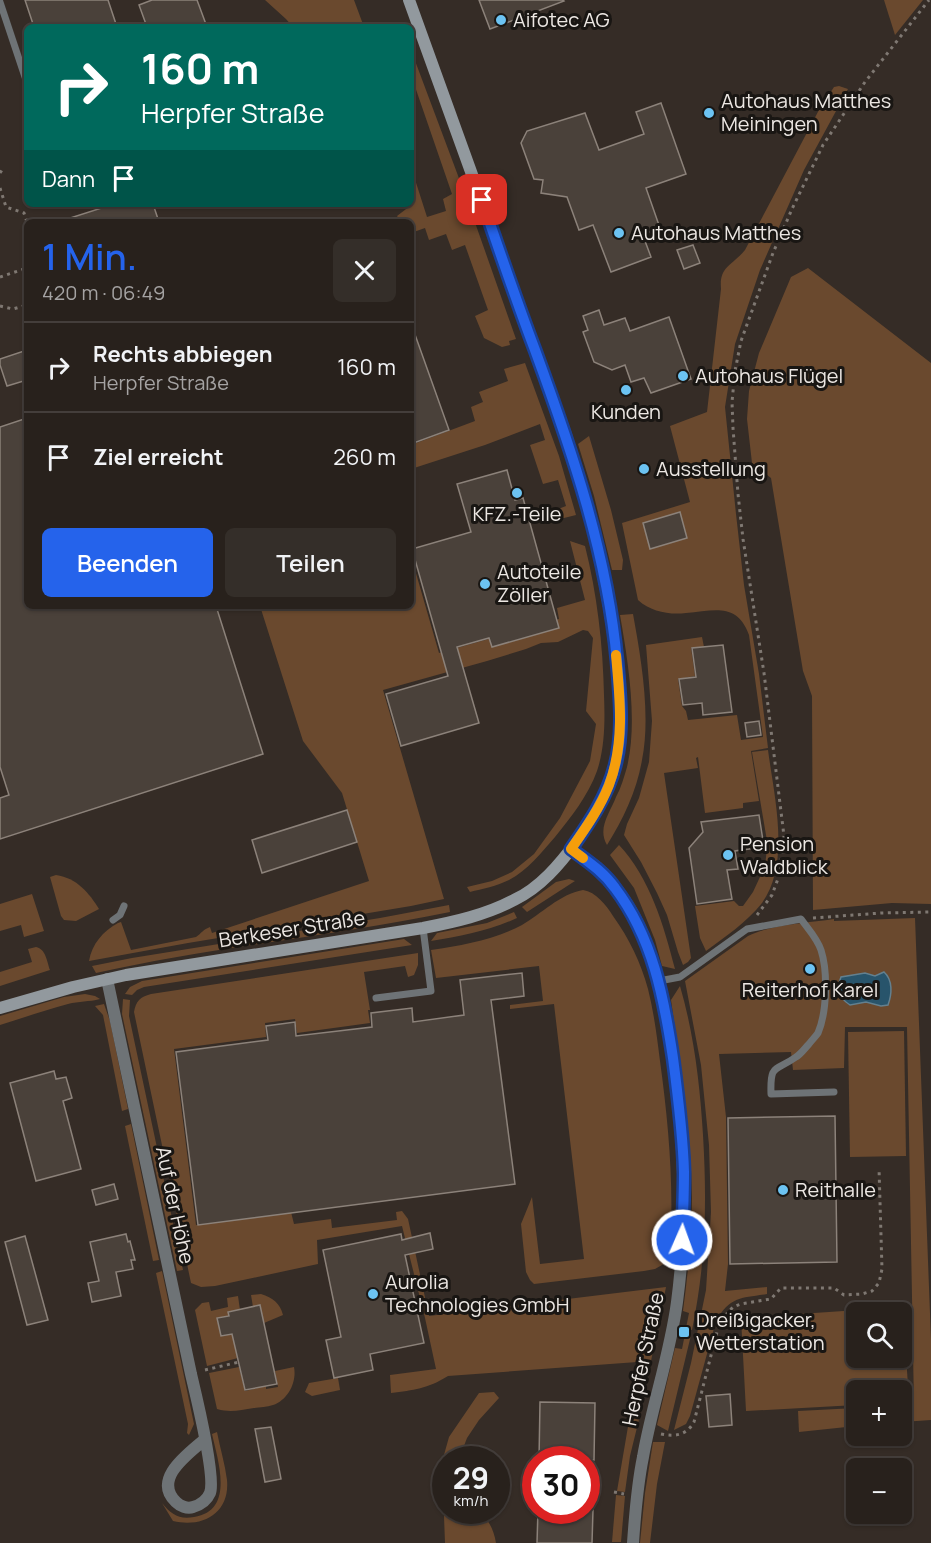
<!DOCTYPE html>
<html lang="de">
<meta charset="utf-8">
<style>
:root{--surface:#28211c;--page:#342e29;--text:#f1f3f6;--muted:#a5a3a3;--line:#443e3b;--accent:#2563eb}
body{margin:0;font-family:Manrope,sans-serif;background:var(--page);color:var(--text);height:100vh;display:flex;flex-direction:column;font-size:22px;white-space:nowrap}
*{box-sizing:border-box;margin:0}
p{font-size:20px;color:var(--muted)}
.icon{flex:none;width:33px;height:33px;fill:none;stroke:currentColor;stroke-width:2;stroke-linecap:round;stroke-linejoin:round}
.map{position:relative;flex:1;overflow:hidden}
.details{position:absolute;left:24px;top:219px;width:390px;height:390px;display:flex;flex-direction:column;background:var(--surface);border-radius:9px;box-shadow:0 2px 4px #0004,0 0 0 2px var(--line)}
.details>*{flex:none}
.guide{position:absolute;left:24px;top:24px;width:390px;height:183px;border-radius:9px;box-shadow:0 2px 4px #0004,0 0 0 2px var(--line);background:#00695c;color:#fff;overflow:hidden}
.controls{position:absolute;left:846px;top:1302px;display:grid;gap:12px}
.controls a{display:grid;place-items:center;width:66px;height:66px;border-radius:9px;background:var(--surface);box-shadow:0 2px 4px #0004,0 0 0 2px var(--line);font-size:30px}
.speed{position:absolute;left:432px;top:1446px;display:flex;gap:12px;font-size:30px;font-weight:700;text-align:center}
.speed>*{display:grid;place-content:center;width:78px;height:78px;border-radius:50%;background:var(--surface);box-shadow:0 2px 4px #0004,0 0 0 2px var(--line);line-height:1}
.speed small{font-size:15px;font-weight:400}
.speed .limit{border:9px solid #d22;background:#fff;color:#111}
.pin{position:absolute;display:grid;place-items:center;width:51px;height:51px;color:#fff;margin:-26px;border-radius:12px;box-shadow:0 3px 9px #0006}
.me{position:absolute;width:66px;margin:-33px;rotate:2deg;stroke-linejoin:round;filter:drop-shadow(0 0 4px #0008)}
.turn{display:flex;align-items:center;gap:21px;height:126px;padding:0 18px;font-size:27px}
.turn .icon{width:78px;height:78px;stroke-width:2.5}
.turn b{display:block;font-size:42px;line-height:51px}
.then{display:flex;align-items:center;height:57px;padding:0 18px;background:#0003;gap:12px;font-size:22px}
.round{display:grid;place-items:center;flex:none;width:63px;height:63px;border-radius:9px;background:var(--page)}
.overview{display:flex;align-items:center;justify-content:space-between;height:102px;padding:0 18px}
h1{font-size:36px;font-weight:600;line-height:45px;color:var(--accent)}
.cta{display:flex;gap:12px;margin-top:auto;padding:12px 18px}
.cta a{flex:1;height:69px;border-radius:9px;background:var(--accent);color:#fff;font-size:24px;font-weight:600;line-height:69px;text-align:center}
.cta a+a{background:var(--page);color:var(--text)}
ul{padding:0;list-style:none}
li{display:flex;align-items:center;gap:18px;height:90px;padding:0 18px;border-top:2px solid var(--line)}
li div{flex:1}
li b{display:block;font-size:22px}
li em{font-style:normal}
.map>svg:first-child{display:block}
</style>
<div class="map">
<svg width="931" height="1543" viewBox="0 0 931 1543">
<rect width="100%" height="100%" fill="#352c26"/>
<g fill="#6a492e" fill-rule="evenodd">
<polygon points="265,0 354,0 364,27 293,27 286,19"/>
<polygon points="884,0 923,0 895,35"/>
<polygon points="411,50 469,205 458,209 461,217 472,214 516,339 509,341 510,345 502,347 484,338 475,316 488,310 465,245 452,250 446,234 429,240 425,228 411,233 415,245 412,246 411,244 411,222 401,222 397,216 410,206 409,204 411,204 411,167 427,217 446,211 443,199 452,194 411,75"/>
<path d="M839,86L848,89L804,170L760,270L735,344L725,407L736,514L744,585L759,674L768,748L751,751L759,801L743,803V808L705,813L698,757L696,758L698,768L664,773L691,958L688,962L683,965L678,952L667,915L657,893L641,862L624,835L627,824L639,798L649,762L652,721L646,645L702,637L704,647L691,648L695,676L678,679L682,706L686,711L688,720L737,715L741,740L763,737L749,635C737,602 714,611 686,613C670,615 651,612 638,600L622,523L690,502L670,426L707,412L721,289C719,266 732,266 745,250L820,108L834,87Z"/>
<polygon points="808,268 931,363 931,904 892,903 813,910 812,696 803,671 771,478 752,463 747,419 749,391 759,353 791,277"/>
<polygon points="525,363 559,456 576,515 564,518 553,511 566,506 558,480 543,484 530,445 545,440 540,424 485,445 411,469 411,445 475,421 471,407 483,402 479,392 508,381 504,369"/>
<polygon points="589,436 611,510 623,560 622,570 612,570 594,496 578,444"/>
<path d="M570,541L585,546C597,594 603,644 604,695C605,720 605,747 597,771C588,796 571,817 555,837C541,853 528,870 509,880C497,886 482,889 470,892L467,887L492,881L512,872L534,854L560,818L590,761L596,724L586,711L593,638L588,631L583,630L558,642L541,643L526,649L487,661L383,690L444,899L411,906L188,943L89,961C92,944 103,931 118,923L121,922L131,950L196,937C202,933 202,930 210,927L212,933L369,881L342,793L303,741L260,606H411V556L439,653L559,619L557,608L585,600Z"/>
<path d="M633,614C641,658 651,715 642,760C637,790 623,820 607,845C597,828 610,813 616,797C621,788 624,777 627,767C638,721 628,661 620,615Z"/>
<path d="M768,750C774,796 791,863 762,903C746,923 726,936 706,951L700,938L695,906L734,901L739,906H743L753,892L765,866L767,848V841L752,752Z"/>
<path d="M619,845C650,878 664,926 675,969L662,966L655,940L634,888L610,855Z"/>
<path d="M56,875C77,878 89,893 99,909L76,921L64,920L61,916L50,877Z"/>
<polygon points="569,879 575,881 527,912 522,907 556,882"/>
<path d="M583,890C596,892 606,905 613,916C629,938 641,963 648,989C654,1013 657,1037 660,1061C669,1127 675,1194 669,1261L655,1269L644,1271L534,1284L530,1280L526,1272L521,1224L532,1197L540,1264L584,1259L554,1004L510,1009V1005L543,1001L539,966L436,978L431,950C463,945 493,940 522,925C541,914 560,894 583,890Z"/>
<polygon points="32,894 44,931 24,937 21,925 0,931 0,904"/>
<path d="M449,905L450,912C333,936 213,947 96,973L92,966L132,958L380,918Z"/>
<path d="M514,912L517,918C489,931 461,936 431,941L437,933L487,923Z"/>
<path d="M915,918L931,1340V1420L902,1422V1406L914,1405L907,1027H845L844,1068L793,1070L791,1052L719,1054L726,1117L728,1264L725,1291L767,1287V1294C742,1298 730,1296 716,1321L690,1416L686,1424L674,1430L691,1363L706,1290L711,1212L709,1145L701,1065L685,981L748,936C773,924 807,923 834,919V921Z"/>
<polygon points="404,939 412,945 144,987 137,990 132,995 125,994 130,987 142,981"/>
<path d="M36,947C46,949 47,962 50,970L0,986V972L32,962L28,949Z"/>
<path d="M418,953V965L414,975L408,977L405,966L364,972L370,1010H368L370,1023L297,1033L295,1019L265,1023L266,1037L174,1049L196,1225L291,1212L294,1224L331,1219L332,1228L397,1220L396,1212L402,1211L408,1219L429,1316L666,1287L651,1361L448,1376C427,1389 414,1390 391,1393L390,1375L436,1369L425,1318L402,1226L317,1240L318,1264L215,1286L201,1287L191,1283L134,1012C136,1001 140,997 151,994Z"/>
<path d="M680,986C694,1034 700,1085 703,1135C707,1203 706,1262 692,1330L686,1328L689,1313L683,1311C688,1273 692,1235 692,1197C691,1130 680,1065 671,1000Z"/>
<path d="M85,994L95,996L100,999C89,1002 79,1001 68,1004C45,1010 23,1018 0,1025V1016L64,997Z"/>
<polygon points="123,999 130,1000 129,1016 183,1270 177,1271 122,1014"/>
<polygon points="104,1004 110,1021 128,1109 122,1111 103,1015 95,1006"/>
<polygon points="904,1031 906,1156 850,1157 848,1032"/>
<polygon points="131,1124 159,1260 153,1261 125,1126"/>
<polygon points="162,1271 194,1424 189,1435 187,1433 188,1424 156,1273"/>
<path d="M261,1294C273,1298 280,1303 283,1315L264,1323L260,1305L253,1307L251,1295Z"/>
<polygon points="238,1296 240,1310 228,1312 229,1316 217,1319 221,1336 232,1334 238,1358 207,1366 195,1310 202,1303 209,1302 211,1311 228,1307 227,1298"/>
<path d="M903,1307L909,1402H902V1390H856V1405L746,1411L741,1318ZM856,1312H902V1358H856Z"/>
<polygon points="685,1334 691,1335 668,1431 657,1425 675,1348 682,1349"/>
<path d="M239,1367L245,1391L266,1386V1389L278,1387L275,1371L294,1367C297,1382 288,1400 273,1405C267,1407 260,1407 254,1408C240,1410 231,1413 217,1409L209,1373Z"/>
<polygon points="338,1378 340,1390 312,1396 305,1392 309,1383"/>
<path d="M494,1392L499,1398L479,1420L467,1438L459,1459L446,1460V1510L480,1511C489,1521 494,1530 496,1543H445L442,1462L449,1437L479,1393Z"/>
<polygon points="638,1404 642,1407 630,1456 625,1492 617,1491 631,1409 633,1405"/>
<polygon points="856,1408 856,1426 799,1432 798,1411"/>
<path d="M217,1432C220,1448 225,1464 227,1480C230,1513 203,1528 173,1521L162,1503C171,1514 179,1520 194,1517C235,1511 218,1461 212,1434Z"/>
<polygon points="653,1442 665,1442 657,1484 650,1543 640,1543 645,1493"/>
<polygon points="616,1495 625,1496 621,1542 612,1542"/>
</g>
<path fill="#28546b" stroke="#63808f" stroke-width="1.5" d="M884,972C893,980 892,994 888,1005L881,1006L866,1002L850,1005C838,997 836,990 841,977L865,973L875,976Z"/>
<g fill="#4a413a" stroke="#8c827a" stroke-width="1.5">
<polygon points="25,0 108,0 117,27 34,27"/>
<polygon points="152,0 197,0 207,27 147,27 139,5"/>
<polygon points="479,0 563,0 564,1 490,29"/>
<polygon points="661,103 686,174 646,188 660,228 644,234 647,241 645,241 651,257 611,272 593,225 579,230 567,197 541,193 543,180 534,179 521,143 527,131 585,113 599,150 644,134 636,112"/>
<polygon points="114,204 153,204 159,222 67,222 67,219"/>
<polygon points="693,245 700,263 684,269 677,250"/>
<polygon points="599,310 604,325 625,318 630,331 669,317 691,379 651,393 644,378 631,382 625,365 612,370 594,362 583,332 588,330 583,316"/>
<polygon points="413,329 449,430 411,444 411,330"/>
<polygon points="27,350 27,380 7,386 0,365 0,359"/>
<polygon points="27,418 27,606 216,606 263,754 0,839 0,798 9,795 0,767 0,427"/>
<polygon points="507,470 515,500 523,498 559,628 492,647 489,638 457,647 479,723 401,746 386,694 448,676 412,549 471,532 457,484"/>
<polygon points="680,512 687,538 650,549 643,523"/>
<polygon points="723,645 732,712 703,715 702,703 683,705 679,679 696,677 692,648"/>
<polygon points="759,721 761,735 747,737 745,723"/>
<polygon points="347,810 357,842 262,873 252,840"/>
<polygon points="759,815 764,847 735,851 738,869 727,870 732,899 697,904 689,848 703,832 701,822"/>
<polygon points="522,973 524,996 491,1000 515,1184 198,1225 176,1052 268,1040 266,1026 295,1022 296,1036 372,1027 371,1013 412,1008 413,1022 464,1015 460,980"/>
<polygon points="54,1071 56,1079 66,1077 72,1098 63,1101 81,1169 36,1181 10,1083"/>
<polygon points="835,1116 837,1262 730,1264 728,1118"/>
<polygon points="114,1184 118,1199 96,1205 92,1190"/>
<polygon points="430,1233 433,1249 405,1255 424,1343 370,1354 373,1370 334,1378 326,1340 341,1337 323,1250 401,1234 402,1240"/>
<polygon points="126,1234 128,1242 130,1241 135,1260 131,1260 133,1269 116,1272 121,1296 92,1302 88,1283 99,1281 90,1242"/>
<polygon points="25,1236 48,1320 27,1325 5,1242"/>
<polygon points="260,1305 277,1384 245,1390 232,1334 221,1336 217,1318 229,1316 228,1312"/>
<polygon points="730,1394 732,1425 709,1427 706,1396"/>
<polygon points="540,1402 595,1403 594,1460 539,1460"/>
<polygon points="271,1427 281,1479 265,1482 255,1429"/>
<polygon points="538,1510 593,1510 592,1543 537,1543"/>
</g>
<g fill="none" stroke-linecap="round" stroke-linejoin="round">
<g stroke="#7f7872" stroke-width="3" stroke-dasharray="3 4.5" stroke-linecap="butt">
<polyline points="0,173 2,170"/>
<polyline points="0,188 6,207 24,213 27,222"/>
<polyline points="0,277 27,268"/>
<polyline points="0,306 13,309 27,305"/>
<polyline points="757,915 772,895 779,876 784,836 764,673 743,539 738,494 733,428 732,402 735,371 741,341 773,253 792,209 823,145 865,82 929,0"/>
<polyline points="813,918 881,913 931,912"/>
<polyline points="205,1370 239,1362"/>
<path d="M661,1434C675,1437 687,1435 694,1422L718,1328L722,1319L733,1307L741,1304L771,1299L781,1288H834L844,1295L862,1294L872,1291L879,1283L882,1269L879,1168"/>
<polyline points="614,1492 624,1494"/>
</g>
<g stroke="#6e7376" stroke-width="7">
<polyline points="0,2 27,83"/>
<polyline points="113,920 120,915 124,906"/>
<path d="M659,981L680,977L747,929L801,919C808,929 817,938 821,950C828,972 827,1012 818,1033C816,1036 812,1040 809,1044C805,1048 801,1054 796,1057C775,1072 770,1063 771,1094L834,1092"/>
<polyline points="376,998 431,991 423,928"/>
</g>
<g stroke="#6e7376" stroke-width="12">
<path d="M571,849C580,855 589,861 597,867C608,877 618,890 626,902C656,949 665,1004 673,1058C684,1141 688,1219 677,1302C670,1355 652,1405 643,1457C637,1486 635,1514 633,1543"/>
<path d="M107,979L191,1374C196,1395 216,1477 210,1493C207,1500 200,1505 193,1507C187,1509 180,1506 176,1502C152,1479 188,1454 204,1440"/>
</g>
<path stroke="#92999e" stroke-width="12" d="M0,1008L73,987L126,975L423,928C454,922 486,915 514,900C540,888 560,864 577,841C593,818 609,793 616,765C623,732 620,698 617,665C609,586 590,510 566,435L409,0"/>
</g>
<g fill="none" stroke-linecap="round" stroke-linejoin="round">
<defs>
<path id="route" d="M482,200C499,250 516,300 535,350C572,451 607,553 617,661C620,696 624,732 615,766C607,797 589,823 571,849C587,861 603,871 615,888C653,938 664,998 673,1058C678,1096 683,1134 684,1172C684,1195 683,1217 682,1240"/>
</defs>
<use href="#route" stroke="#184099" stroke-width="15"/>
<use href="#route" stroke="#2563eb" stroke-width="10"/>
<path stroke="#f59e0b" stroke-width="10" d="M583,858L571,849C585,829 600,808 609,785C625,743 620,698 616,655"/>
</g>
<g fill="#6cc3f2" stroke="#191613" stroke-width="2">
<circle cx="501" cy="20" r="6"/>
<circle cx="709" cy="113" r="6"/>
<circle cx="619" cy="233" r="6"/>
<circle cx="683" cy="376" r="6"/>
<circle cx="626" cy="390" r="6"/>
<circle cx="644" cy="469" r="6"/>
<circle cx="517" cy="493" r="6"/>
<circle cx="485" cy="584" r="6"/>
<circle cx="728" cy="855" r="6"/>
<circle cx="810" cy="969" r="6"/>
<circle cx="783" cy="1190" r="6"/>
<circle cx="373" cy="1294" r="6"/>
<rect x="678" y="1326" width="12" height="12" rx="3"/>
</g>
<g text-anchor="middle" stroke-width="6" stroke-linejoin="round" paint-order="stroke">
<g font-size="20" fill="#ece7e3" stroke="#191613" text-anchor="start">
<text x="513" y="27">Aifotec AG</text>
<text x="721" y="108">Autohaus Matthes<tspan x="721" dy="23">Meiningen</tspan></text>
<text x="631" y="240">Autohaus Matthes</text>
<text x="695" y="383">Autohaus Flügel</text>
<text x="626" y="419" text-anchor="middle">Kunden</text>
<text x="656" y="476">Ausstellung</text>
<text x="517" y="521" text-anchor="middle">KFZ.-Teile</text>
<text x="497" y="579">Autoteile<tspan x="497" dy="23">Zöller</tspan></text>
<text x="740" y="851">Pension<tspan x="740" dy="23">Waldblick</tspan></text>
<text x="810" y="997" text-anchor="middle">Reiterhof Karel</text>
<text x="795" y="1197">Reithalle</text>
<text x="385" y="1289">Aurolia<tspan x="385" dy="23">Technologies GmbH</tspan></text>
<text x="696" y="1327">Dreißigacker,<tspan x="696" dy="23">Wetterstation</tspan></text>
</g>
<g font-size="20" fill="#ece7e3" stroke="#191613">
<text transform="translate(292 929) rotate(-9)" y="7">Berkeser Straße</text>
<text transform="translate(175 1205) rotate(78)" y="7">Auf der Höhe</text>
<text transform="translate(643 1359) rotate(-78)" y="7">Herpfer Straße</text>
</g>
</g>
</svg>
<div class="controls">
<a><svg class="icon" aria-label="search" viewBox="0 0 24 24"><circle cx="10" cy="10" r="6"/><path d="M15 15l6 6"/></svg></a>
<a>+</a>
<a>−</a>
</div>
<div class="speed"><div>29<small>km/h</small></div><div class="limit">30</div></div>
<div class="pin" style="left:482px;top:200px;background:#d93025"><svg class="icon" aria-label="arrive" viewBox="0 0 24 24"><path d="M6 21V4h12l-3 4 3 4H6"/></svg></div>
<svg class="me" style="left:682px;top:1240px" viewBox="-20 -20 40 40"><circle r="17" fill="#2563eb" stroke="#fff" stroke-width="3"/><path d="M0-11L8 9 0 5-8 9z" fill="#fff"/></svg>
<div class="guide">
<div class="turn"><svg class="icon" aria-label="right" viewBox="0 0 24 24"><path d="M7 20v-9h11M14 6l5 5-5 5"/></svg><div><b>160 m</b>Herpfer Straße</div></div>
<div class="then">Dann<svg class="icon" aria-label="arrive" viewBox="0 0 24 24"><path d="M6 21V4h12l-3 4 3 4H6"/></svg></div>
</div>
<section class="details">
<div class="overview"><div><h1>1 Min.</h1><p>420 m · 06:49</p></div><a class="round"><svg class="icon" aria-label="close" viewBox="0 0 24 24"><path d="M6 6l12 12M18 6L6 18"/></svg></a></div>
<ul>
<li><svg class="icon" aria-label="right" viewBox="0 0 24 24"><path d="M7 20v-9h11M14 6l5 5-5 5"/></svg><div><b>Rechts abbiegen</b><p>Herpfer Straße</p></div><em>160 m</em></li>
<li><svg class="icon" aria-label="arrive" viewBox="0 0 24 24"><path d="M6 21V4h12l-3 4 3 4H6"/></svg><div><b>Ziel erreicht</b></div><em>260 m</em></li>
</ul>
<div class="cta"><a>Beenden</a><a>Teilen</a></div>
</section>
</div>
